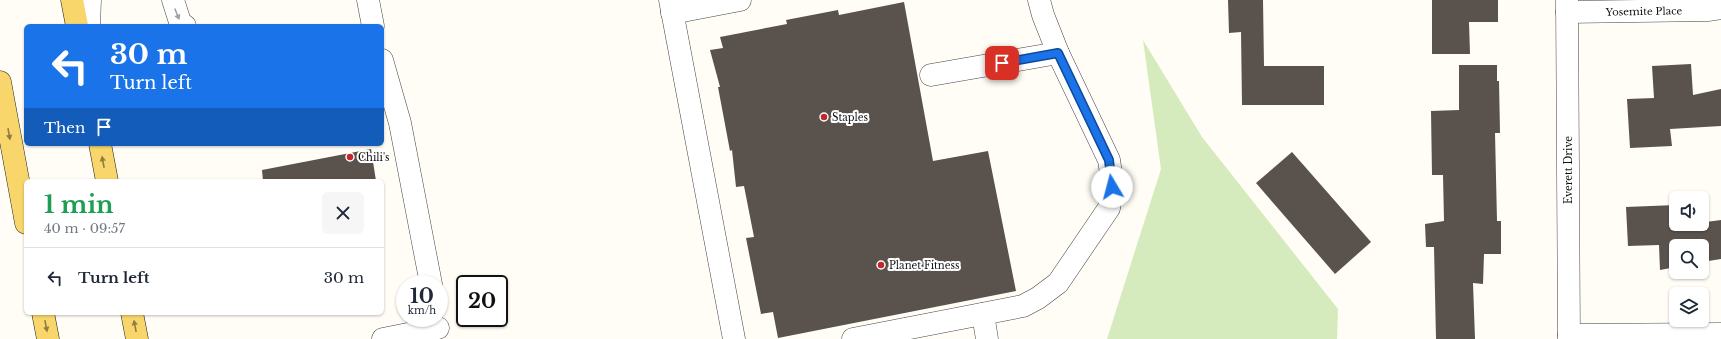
<!DOCTYPE html>
<meta charset="utf-8">
<style>
:root{--surface:#fff;--page:#f6f6f7;--text:#1f2937;--muted:#747a83;--line:#e0e1e3}
body{margin:0;font-family:"Libre Baskerville",serif;background:var(--page);color:var(--text);height:100vh;display:flex;flex-direction:column;font-size:15px;white-space:nowrap}
*{box-sizing:border-box;margin:0}
p{font-size:13px;color:var(--muted)}
.icon{flex:none;width:22px;height:22px;fill:none;stroke:currentColor;stroke-width:2;stroke-linecap:round;stroke-linejoin:round}
.map{position:relative;flex:1;overflow:hidden}
.side{position:absolute;left:24px;top:179px;width:360px;height:136px;display:flex;flex-direction:column;background:var(--surface);border-radius:6px;box-shadow:0 1px 3px #0004}
.side>*{flex:none}
.banner{position:absolute;left:24px;top:24px;width:360px;height:122px;border-radius:6px;box-shadow:0 1px 3px #0004;background:#1a73e8;color:#fff;overflow:hidden}
.tools{position:absolute;left:1669px;top:191px;display:grid;gap:8px}
.tools a{display:grid;place-items:center;width:40px;height:40px;border-radius:6px;background:var(--surface);box-shadow:0 1px 3px #0004;font-size:20px}
.speed{position:absolute;left:396px;top:275px;display:flex;gap:8px;font-size:20px;font-weight:700;text-align:center}
.speed>*{display:grid;place-content:center;width:52px;height:52px;border-radius:50%;background:var(--surface);box-shadow:0 1px 3px #0004;line-height:1}
.speed small{font-size:10px;font-weight:400}
.speed .limit{border:2px solid #111;border-radius:6px;background:#fff;color:#111}
.pin{position:absolute;display:grid;place-items:center;width:34px;height:34px;color:#fff;margin:-17px;border-radius:8px;box-shadow:0 2px 6px #0006}
.me{position:absolute;width:44px;margin:-22px;rotate:352deg;stroke-linejoin:round;filter:drop-shadow(0 0 3px #0008)}
.turn{display:flex;align-items:center;gap:14px;height:84px;padding:0 20px;font-size:18px}
.turn .icon{width:52px;height:52px;stroke-width:2.5}
.turn b{display:block;font-size:28px;line-height:34px}
.then{display:flex;align-items:center;height:38px;padding:0 20px;background:#0003;gap:8px;font-size:15px}
.round{display:grid;place-items:center;flex:none;width:42px;height:42px;border-radius:6px;background:var(--page)}
.summary{display:flex;align-items:center;justify-content:space-between;height:68px;padding:0 20px}
h1{font-size:24px;font-weight:700;line-height:30px;color:#1e9e55}
ul{padding:0;list-style:none}
li{display:flex;align-items:center;gap:12px;height:60px;padding:0 20px;border-top:1px solid var(--line)}
li div{flex:1}
li b{display:block;font-size:15px}
li em{font-style:normal}
.map>svg:first-child{display:block}
</style>
<div class="map">
<svg width="1721" height="339" viewBox="0 0 1721 339">
<rect width="100%" height="100%" fill="#fffdf5"/>
<polygon fill="#d5ebbd" points="1143,40 1202,137 1338,309 1337,339 1107,339 1161,169"/>
<g fill="#5a524d">
<polygon points="1228,0 1263,0 1264,66 1324,66 1324,105 1242,105 1241,32 1229,33"/>
<polygon points="1432,0 1498,0 1498,22 1469,22 1470,54 1432,54"/>
<polygon points="904,2 933,161 988,151 1016,291 778,338 773,312 761,314 746,238 754,237 744,186 736,187 732,150 730,151 718,87 720,87 710,50 723,48 720,37 787,24 786,20 838,10 839,15"/>
<polygon points="1691,64 1693,95 1721,89 1721,126 1670,129 1672,146 1630,148 1627,99 1654,98 1652,66"/>
<polygon points="1459,65 1497,65 1497,81 1499,81 1500,133 1495,133 1497,221 1501,221 1501,254 1484,254 1483,284 1473,283 1475,339 1436,339 1434,247 1426,247 1425,224 1444,221 1443,175 1432,175 1431,111 1459,110"/>
<polygon points="371,149 376,181 263,181 262,170"/>
<polygon points="1292,152 1371,242 1335,274 1256,183"/>
<polygon points="1676,205 1676,226 1721,220 1721,259 1702,262 1702,246 1676,246 1676,267 1660,270 1659,245 1628,246 1626,207"/>
</g>
<g fill="none" stroke-linecap="round" stroke-linejoin="round">
<defs>
<g id="minor">
<polyline points="173,0 180,22 185,26"/>
<polyline points="368,0 373,26"/>
<polyline points="670,0 734,339"/>
<polyline points="1567,0 1569,339"/>
<polyline points="1567,12 1709,10 1721,8"/>
<polyline points="672,13 740,0"/>
<polyline points="89,26 90,0"/>
<polyline points="382,60 400,123 431,284"/>
<polyline points="931,75 1058,53"/>
<polyline points="983,314 987,339"/>
<polyline points="1569,335 1721,334"/>
<polyline points="383,339 438,328"/>
<polyline points="853,339 1023,306 1038,298 1058,283 1109,208 1113,187 1109,160 1058,53 1043,15 1039,0"/>
</g>
<g id="major">
<polyline points="72,0 77,26"/>
<polyline points="0,82 26,223"/>
<polyline points="100,144 107,181"/>
<polyline points="43,313 48,339"/>
<polyline points="132,313 137,339"/>
</g>
</defs>
<use href="#minor" stroke="#444" stroke-width="23"/>
<use href="#major" stroke="#222" stroke-width="23"/>
<use href="#minor" stroke="#fff" stroke-width="22"/>
<use href="#major" stroke="#f9d66b" stroke-width="22"/>
</g>
<defs><path id="oneway-solid" d="M-6-.8H1V-3.2L6.5 0L1 3.2V.8H-6Z"/></defs>
<use fill="#a0a0a0" href="#oneway-solid" transform="translate(177 14) rotate(68)"/>
<g fill="#917d42">
<use href="#oneway-solid" transform="translate(9 134) rotate(80)"/>
<use href="#oneway-solid" transform="translate(103 162) rotate(-101)"/>
<use href="#oneway-solid" transform="translate(46 326) rotate(79)"/>
<use href="#oneway-solid" transform="translate(135 326) rotate(-101)"/>
</g>
<g fill="none" stroke-linecap="round" stroke-linejoin="round">
<defs>
<polyline id="route" points="1002,63 1058,53 1109,160 1112,187"/>
</defs>
<use href="#route" stroke="#114b97" stroke-width="10"/>
<use href="#route" stroke="#1a73e8" stroke-width="7"/>
</g>
<g fill="#c4262e" stroke="#fff" stroke-width="1.5">
<circle cx="824" cy="117" r="4"/>
<circle cx="350" cy="157" r="4"/>
<circle cx="881" cy="265" r="4"/>
</g>
<g text-anchor="middle" stroke-width="4" stroke-linejoin="round" paint-order="stroke">
<g font-size="10" fill="#111" stroke="#fff">
<text transform="translate(1644 11) rotate(-1)" y="4">Yosemite Place</text>
<text transform="translate(1568 170) rotate(-90)" y="4">Everett Drive</text>
</g>
<g font-size="10" fill="#111" stroke="#fff" text-anchor="start">
<text x="832" y="121">Staples</text>
<text x="358" y="161">Chili's</text>
<text x="889" y="269">Planet Fitness</text>
</g>
</g>
</svg>
<div class="tools">
<a><svg class="icon" aria-label="sound" viewBox="0 0 24 24"><path d="M4 9h4l5-4v14l-5-4H4zM17 9q2 3 0 6"/></svg></a>
<a><svg class="icon" aria-label="search" viewBox="0 0 24 24"><circle cx="10" cy="10" r="6"/><path d="M15 15l6 6"/></svg></a>
<a><svg class="icon" aria-label="layers" viewBox="0 0 24 24"><path d="M12 4l9 5-9 5-9-5zM3 14l9 5 9-5"/></svg></a>
</div>
<div class="speed"><div>10<small>km/h</small></div><div class="limit">20</div></div>
<div class="pin" style="left:1002px;top:63px;background:#d93025"><svg class="icon" aria-label="arrive" viewBox="0 0 24 24"><path d="M6 21V4h12l-3 4 3 4H6"/></svg></div>
<svg class="me" style="left:1112px;top:187px" viewBox="-20 -20 40 40"><circle r="19" fill="#fff"/><path d="M0-13L10 11 0 6-10 11z" fill="#1a73e8"/></svg>
<div class="banner">
<div class="turn"><svg class="icon" aria-label="left" viewBox="0 0 24 24"><path d="M17 20v-9H6M10 6l-5 5 5 5"/></svg><div><b>30 m</b>Turn left</div></div>
<div class="then">Then<svg class="icon" aria-label="arrive" viewBox="0 0 24 24"><path d="M6 21V4h12l-3 4 3 4H6"/></svg></div>
</div>
<section class="side">
<div class="summary"><div><h1>1 min</h1><p>40 m · 09:57</p></div><a class="round"><svg class="icon" aria-label="close" viewBox="0 0 24 24"><path d="M6 6l12 12M18 6L6 18"/></svg></a></div>
<ul>
<li><svg class="icon" aria-label="left" viewBox="0 0 24 24"><path d="M17 20v-9H6M10 6l-5 5 5 5"/></svg><div><b>Turn left</b></div><em>30 m</em></li>
</ul>
</section>
</div>
